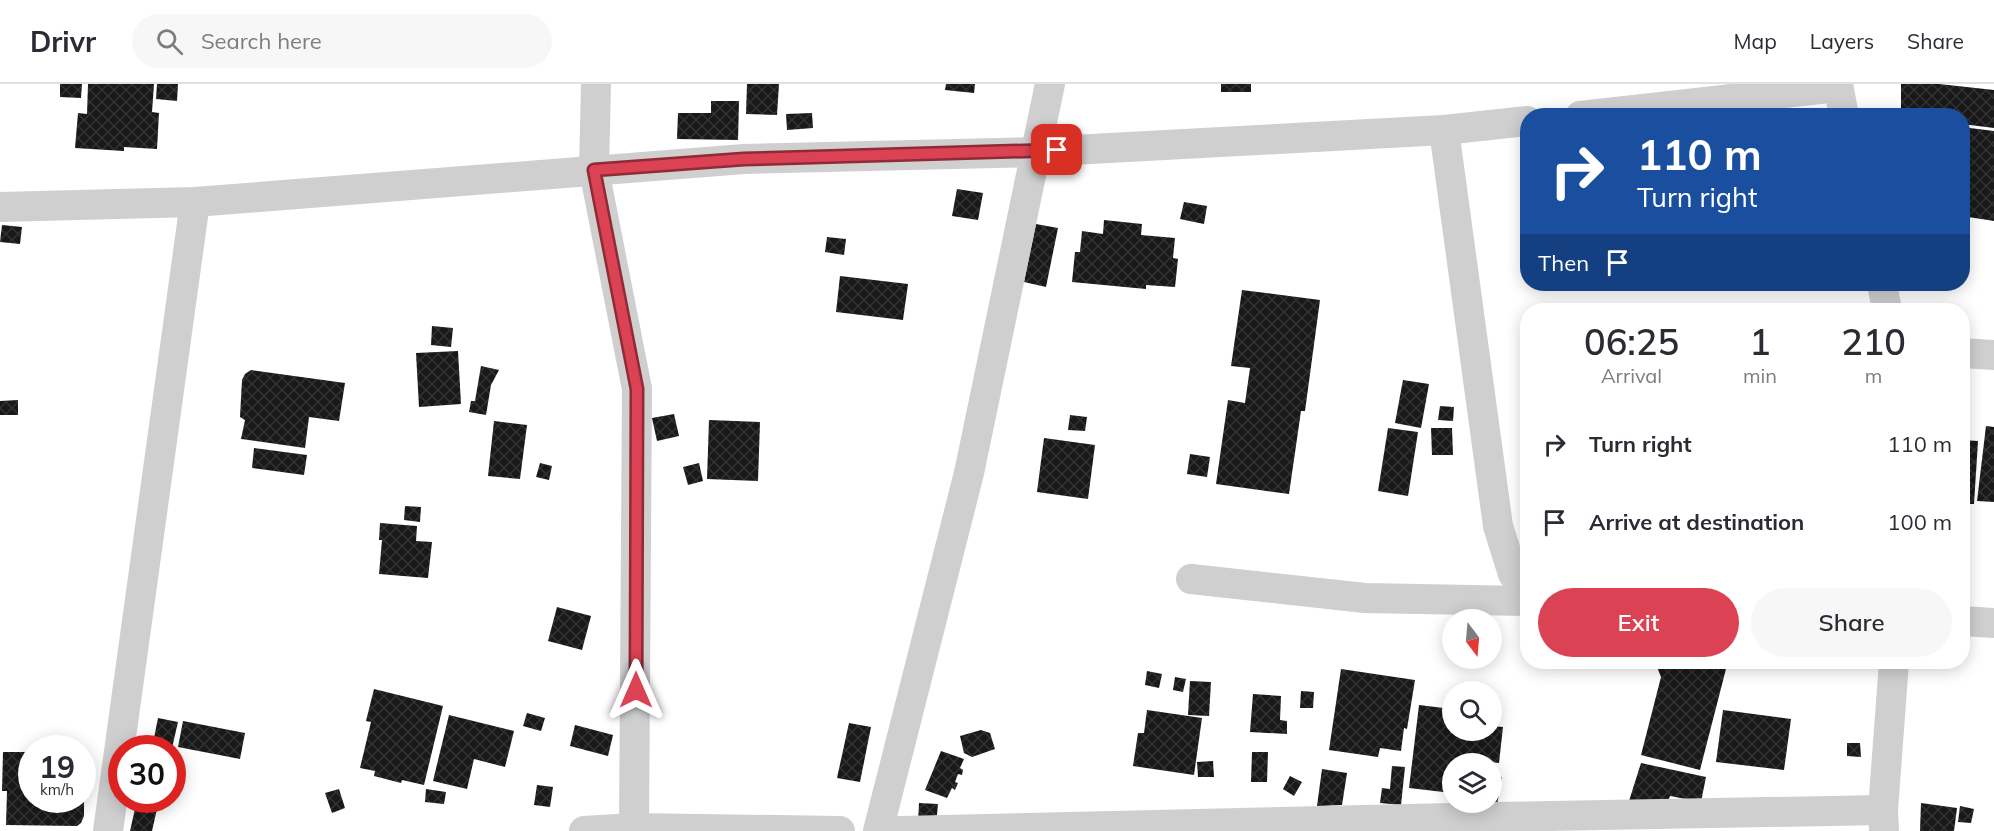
<!DOCTYPE html>
<style>
:root{--surface:#fff;--page:#f7f7f7;--text:#2b2b33;--muted:#7c7c81;--line:#e1e1e2;--accent:#db4253}
body{margin:0;font-family:Mulish,sans-serif;background:var(--page);color:var(--text);height:100vh;display:flex;flex-direction:column;font-size:22px;white-space:nowrap}
*{box-sizing:border-box;margin:0}
p{font-size:20px;color:var(--muted)}
.icon{flex:none;width:33px;height:33px;fill:none;stroke:currentColor;stroke-width:2;stroke-linecap:round;stroke-linejoin:round}
.map{position:relative;flex:1;overflow:hidden}
.panel{position:absolute;left:1520px;top:219px;width:450px;height:366px;display:flex;flex-direction:column;background:var(--surface);border-radius:24px;box-shadow:0 3px 15px #0003}
.panel>*{flex:none}
.hud{position:absolute;left:1520px;top:24px;width:450px;height:183px;border-radius:24px;box-shadow:0 3px 15px #0003;background:#1a4fa0;color:#fff;overflow:hidden}
.needle{width:39px;rotate:164deg}
.controls{position:absolute;left:1442px;top:525px;display:grid;gap:12px}
.controls a{display:grid;place-items:center;width:60px;height:60px;border-radius:50%;background:var(--surface);box-shadow:0 3px 15px #0003;font-size:30px}
.speed{position:absolute;left:18px;top:651px;display:flex;gap:12px;font-size:30px;font-weight:700;text-align:center}
.speed>*{display:grid;place-content:center;width:78px;height:78px;border-radius:50%;background:var(--surface);box-shadow:0 3px 15px #0003;line-height:1}
.speed small{font-size:15px;font-weight:400}
.speed .limit{border:9px solid #d22;background:#fff;color:#111}
.pin{position:absolute;display:grid;place-items:center;width:51px;height:51px;color:#fff;margin:-26px;border-radius:12px;box-shadow:0 3px 9px #0006}
.me{position:absolute;width:66px;margin:-33px;rotate:0deg;stroke-linejoin:round;filter:drop-shadow(0 0 4px #0008)}
.turn{display:flex;align-items:center;gap:21px;height:126px;padding:0 18px;font-size:27px}
.turn .icon{width:78px;height:78px;stroke-width:2.5}
.turn b{display:block;font-size:42px;line-height:51px}
.then{display:flex;align-items:center;height:57px;padding:0 18px;background:#0003;gap:12px;font-size:22px}
.eta{display:flex;justify-content:space-evenly;align-items:center;height:102px;text-align:center}
.eta b{font-size:36px;font-weight:600;line-height:42px}
.cta{display:flex;gap:12px;margin-top:auto;padding:12px 18px}
.cta a{flex:1;height:69px;border-radius:36px;background:var(--accent);color:#fff;font-size:24px;font-weight:600;line-height:69px;text-align:center}
.cta a+a{background:var(--page);color:var(--text)}
ul{padding:0;list-style:none}
li{display:flex;align-items:center;gap:18px;height:78px;padding:0 18px}
li div{flex:1}
li b{display:block;font-size:22px}
li em{font-style:normal}
header{display:flex;align-items:center;gap:36px;box-sizing:border-box;height:84px;padding:0 30px;background:var(--surface);border-bottom:2px solid var(--line)}
header strong{font-size:28px}
nav{display:flex;gap:33px;margin-inline-start:auto;font-size:21px}
.search{width:420px;height:54px;background:var(--page);display:flex;align-items:center;gap:15px;box-sizing:border-box;padding:0 21px;border-radius:33px;color:var(--muted);font-size:22px}
.map>svg:first-child{display:block}
</style>
<header>
<strong>Drivr</strong>
<div class="search"><svg class="icon" aria-label="search" viewBox="0 0 24 24"><circle cx="10" cy="10" r="6"/><path d="M15 15l6 6"/></svg>Search here</div>
<nav><a>Map</a><a>Layers</a><a>Share</a></nav>
</header>
<div class="map">
<svg width="1994" height="747" viewBox="0 0 1994 747">
<defs>
<pattern id="building-cross-hatch" width="8" height="8" patternUnits="userSpaceOnUse" patternTransform="scale(1.5)"><rect width="8" height="8" fill="#191919"/><path d="M0 0l8 8M0 8l8-8" fill="none" stroke="#323232"/></pattern>
</defs>
<rect width="100%" height="100%" fill="#fff"/>
<g fill="url(#building-cross-hatch)">
<polygon points="60,0 82,0 81,14 60,13"/>
<polygon points="88,0 154,0 152,28 159,29 157,65 124,63 124,67 75,64 78,29 87,30"/>
<polygon points="157,0 178,0 177,17 156,15"/>
<polygon points="747,0 779,0 777,31 746,30"/>
<polygon points="946,0 975,0 974,9 945,6"/>
<rect x="1221" y="0" width="30" height="8"/>
<polygon points="1901,0 1939,0 1994,6 1994,44 1962,40 1962,32 1901,32"/>
<polygon points="711,17 739,17 738,56 677,55 678,29 711,29"/>
<polygon points="812,29 813,44 787,46 786,30"/>
<polygon points="1962,43 1994,47 1994,137 1962,132"/>
<polygon points="957,105 983,109 978,136 952,132"/>
<polygon points="1184,118 1207,122 1204,140 1180,135"/>
<polygon points="1104,136 1142,140 1141,151 1175,154 1173,174 1178,175 1175,203 1146,201 1146,205 1072,198 1075,168 1080,168 1082,147 1103,150"/>
<polygon points="1036,140 1058,144 1046,203 1024,198"/>
<polygon points="2,141 22,143 20,160 0,158"/>
<polygon points="827,153 846,155 844,171 825,168"/>
<polygon points="840,192 908,200 903,236 836,228"/>
<polygon points="1242,206 1320,216 1305,327 1301,327 1289,410 1216,400 1228,316 1245,319 1250,284 1231,282"/>
<polygon points="432,242 453,244 451,263 431,261"/>
<polygon points="458,267 461,320 419,323 416,269"/>
<polygon points="481,282 499,286 491,301 486,331 469,328 471,317 475,317"/>
<polygon points="251,286 345,299 339,337 309,333 305,364 241,355 245,336 240,333 242,296 245,290"/>
<polygon points="1403,296 1429,300 1421,344 1395,339"/>
<polygon points="18,316 18,331 0,331 0,317"/>
<polygon points="1440,322 1454,323 1453,337 1438,336"/>
<polygon points="674,330 679,352 657,357 652,334"/>
<polygon points="1070,331 1087,333 1085,347 1068,346"/>
<polygon points="709,336 760,338 758,397 707,395"/>
<polygon points="494,337 527,341 520,395 488,392"/>
<polygon points="1986,342 1994,343 1994,418 1977,417"/>
<polygon points="1388,344 1418,348 1408,412 1378,407"/>
<polygon points="1431,344 1452,344 1453,371 1432,371"/>
<polygon points="1044,354 1095,361 1088,415 1037,408"/>
<polygon points="1962,356 1978,357 1974,420 1962,420"/>
<polygon points="254,364 307,371 304,391 252,384"/>
<polygon points="1190,370 1210,373 1207,393 1187,390"/>
<polygon points="540,379 552,382 549,396 536,393"/>
<polygon points="699,379 703,397 688,401 683,383"/>
<polygon points="405,422 421,423 420,438 404,436"/>
<polygon points="380,439 417,442 416,457 432,458 428,494 379,490 382,456 379,456"/>
<polygon points="557,523 591,532 582,566 548,557"/>
<polygon points="1655,578 1715,578 1727,581 1700,686 1641,671 1661,593"/>
<polygon points="1341,585 1415,596 1407,645 1404,644 1401,667 1380,664 1378,673 1329,666"/>
<polygon points="1147,587 1162,590 1159,604 1145,601"/>
<polygon points="1175,593 1186,595 1183,608 1173,606"/>
<polygon points="1190,597 1211,598 1209,632 1188,631"/>
<polygon points="374,605 443,622 424,701 402,696 401,699 374,692 375,687 360,684 371,638 366,637"/>
<polygon points="1301,607 1314,608 1313,624 1300,624"/>
<polygon points="1253,610 1281,612 1280,636 1287,637 1287,650 1250,648"/>
<polygon points="1419,621 1452,625 1452,646 1491,646 1491,642 1503,643 1499,679 1483,677 1483,680 1452,680 1452,709 1409,704"/>
<polygon points="1147,626 1202,634 1194,691 1133,682 1138,649 1144,649"/>
<polygon points="1723,626 1791,635 1784,686 1716,678"/>
<polygon points="527,629 545,634 541,647 523,642"/>
<polygon points="449,631 514,647 505,683 474,675 467,705 433,697"/>
<polygon points="158,634 178,638 172,664 152,664"/>
<polygon points="183,637 245,649 240,675 178,663"/>
<polygon points="849,639 871,643 860,698 837,694"/>
<polygon points="575,641 613,651 608,672 570,662"/>
<polygon points="981,646 990,649 995,665 972,673 964,669 960,652"/>
<polygon points="1847,659 1860,659 1861,673 1847,672"/>
<polygon points="941,667 964,675 960,684 963,686 962,691 958,690 955,698 958,699 955,706 952,704 947,714 925,706"/>
<polygon points="3,668 32,668 32,716 84,716 84,732 81,739 77,742 6,741 7,707 2,707"/>
<polygon points="1252,668 1268,668 1267,698 1251,698"/>
<polygon points="82,669 87,669 87,702 82,709"/>
<polygon points="1213,677 1214,693 1198,693 1197,678"/>
<polygon points="1641,679 1706,693 1701,718 1670,712 1668,717 1629,717"/>
<polygon points="1392,682 1405,683 1401,721 1380,719 1382,704 1390,705"/>
<polygon points="1322,685 1347,689 1342,721 1317,722"/>
<polygon points="1491,691 1502,693 1497,721 1491,720"/>
<polygon points="1290,692 1302,698 1294,712 1283,705"/>
<polygon points="537,701 553,703 550,723 534,721"/>
<polygon points="339,705 345,724 332,729 325,709"/>
<polygon points="426,705 446,708 444,720 425,718"/>
<polygon points="137,716 159,716 152,747 130,747"/>
<polygon points="919,719 938,720 936,741 918,739"/>
<polygon points="1921,719 1957,724 1954,747 1920,747"/>
<polygon points="1960,722 1974,725 1971,739 1958,738"/>
</g>
<g fill="none" stroke-linecap="round" stroke-linejoin="round">
<g stroke="#cfcfcf" stroke-width="30">
<polyline points="596,0 594,86 637,305 634,744"/>
<polyline points="1838,0 1844,32"/>
<polyline points="1580,32 1838,3"/>
<polyline points="1444,46 1498,442 1513,490 1527,509"/>
<polyline points="0,123 195,118 744,75 1035,68 1444,46 1527,37"/>
<polyline points="1882,200 1887,226"/>
<polyline points="1962,269 1994,271"/>
<polyline points="1191,495 1365,514 1527,517"/>
<polyline points="1962,537 1994,539"/>
<polyline points="108,747 195,118"/>
<polyline points="584,747 634,744 840,747"/>
<polyline points="878,747 969,389 1050,0"/>
<polyline points="900,747 1492,733 1883,726"/>
<polyline points="1884,747 1883,726 1894,578"/>
</g>
</g>
<g fill="none" stroke-linecap="round" stroke-linejoin="round">
<defs>
<polyline id="route" points="636,606 637,305 594,86 744,75 1057,66"/>
</defs>
<use href="#route" stroke="#8e2b36" stroke-width="15"/>
<use href="#route" stroke="#db4253" stroke-width="10"/>
</g>
</svg>
<div class="controls">
<a><svg class="needle" viewBox="-14 -14 28 28"><path d="M0-13l5 13h-10z" fill="#e53935"/><path d="M0 13l5-13h-10z" fill="#7c7c81"/></svg></a>
<a><svg class="icon" aria-label="search" viewBox="0 0 24 24"><circle cx="10" cy="10" r="6"/><path d="M15 15l6 6"/></svg></a>
<a><svg class="icon" aria-label="layers" viewBox="0 0 24 24"><path d="M12 4l9 5-9 5-9-5zM3 14l9 5 9-5"/></svg></a>
</div>
<div class="speed"><div>19<small>km/h</small></div><div class="limit">30</div></div>
<div class="pin" style="left:1057px;top:66px;background:#d93025"><svg class="icon" aria-label="arrive" viewBox="0 0 24 24"><path d="M6 21V4h12l-3 4 3 4H6"/></svg></div>
<svg class="me" style="left:636px;top:606px" viewBox="-20 -20 40 40"><path d="M0-17L14 15 0 8-14 15z" fill="#db4253" stroke="#fff" stroke-width="4"/></svg>
<div class="hud">
<div class="turn"><svg class="icon" aria-label="right" viewBox="0 0 24 24"><path d="M7 20v-9h11M14 6l5 5-5 5"/></svg><div><b>110 m</b>Turn right</div></div>
<div class="then">Then<svg class="icon" aria-label="arrive" viewBox="0 0 24 24"><path d="M6 21V4h12l-3 4 3 4H6"/></svg></div>
</div>
<section class="panel">
<div class="eta">
<div><b>06:25</b><p>Arrival</p></div>
<div><b>1</b><p>min</p></div>
<div><b>210</b><p>m</p></div>
</div>
<ul>
<li><svg class="icon" aria-label="right" viewBox="0 0 24 24"><path d="M7 20v-9h11M14 6l5 5-5 5"/></svg><div><b>Turn right</b></div><em>110 m</em></li>
<li><svg class="icon" aria-label="arrive" viewBox="0 0 24 24"><path d="M6 21V4h12l-3 4 3 4H6"/></svg><div><b>Arrive at destination</b></div><em>100 m</em></li>
</ul>
<div class="cta"><a>Exit</a><a>Share</a></div>
</section>
</div>
